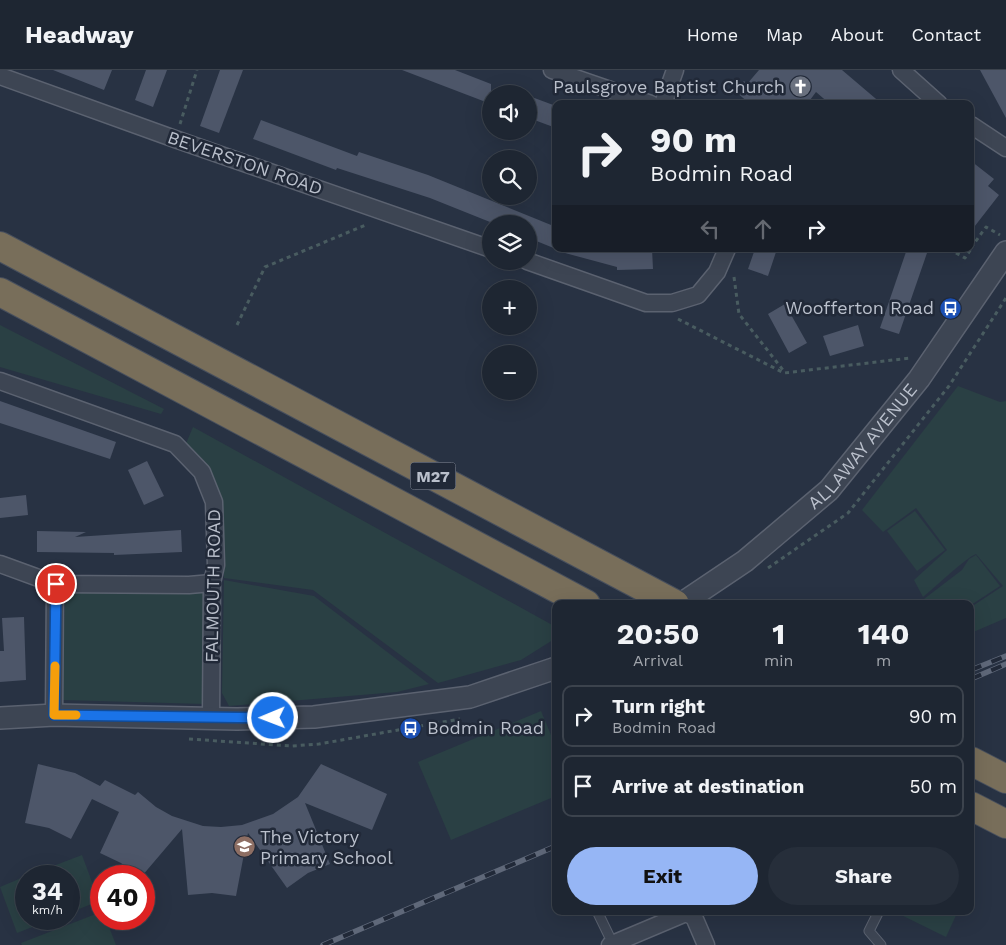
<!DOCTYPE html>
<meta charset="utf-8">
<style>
:root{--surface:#1e2632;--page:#262e3a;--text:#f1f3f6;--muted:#a1a5ac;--line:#3c434d;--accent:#96b6f5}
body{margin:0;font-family:"Work Sans",sans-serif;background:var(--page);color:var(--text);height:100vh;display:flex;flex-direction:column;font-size:19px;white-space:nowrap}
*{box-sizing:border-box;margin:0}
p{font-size:16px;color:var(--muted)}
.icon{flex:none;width:28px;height:28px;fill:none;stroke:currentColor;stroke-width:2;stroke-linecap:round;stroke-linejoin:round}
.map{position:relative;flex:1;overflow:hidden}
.drawer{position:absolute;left:552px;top:530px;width:422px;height:315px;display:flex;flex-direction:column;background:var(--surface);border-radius:10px;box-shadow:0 5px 20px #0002,0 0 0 1px var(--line)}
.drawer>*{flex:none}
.guide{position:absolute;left:552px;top:30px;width:422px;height:152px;border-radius:10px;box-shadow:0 5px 20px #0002,0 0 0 1px var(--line);background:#1e2632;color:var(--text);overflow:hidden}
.buttons{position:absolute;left:482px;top:15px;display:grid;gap:10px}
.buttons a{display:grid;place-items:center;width:55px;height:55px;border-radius:50%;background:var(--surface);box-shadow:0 5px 20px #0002,0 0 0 1px var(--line);font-size:25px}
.speed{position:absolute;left:15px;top:795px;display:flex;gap:10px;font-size:25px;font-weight:700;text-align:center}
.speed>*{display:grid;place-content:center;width:65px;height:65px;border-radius:50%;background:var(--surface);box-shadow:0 5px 20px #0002,0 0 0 1px var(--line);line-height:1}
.speed small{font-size:12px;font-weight:400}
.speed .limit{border:8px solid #d22;background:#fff;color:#111}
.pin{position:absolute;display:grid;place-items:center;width:42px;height:42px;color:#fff;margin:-21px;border:2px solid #fff;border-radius:50%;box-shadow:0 1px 5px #0007}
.me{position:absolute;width:55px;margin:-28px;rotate:269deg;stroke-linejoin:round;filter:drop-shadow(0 0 4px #0008)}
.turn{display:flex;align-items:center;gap:18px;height:105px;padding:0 15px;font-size:22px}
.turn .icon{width:65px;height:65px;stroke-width:2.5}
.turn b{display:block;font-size:35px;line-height:42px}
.lanes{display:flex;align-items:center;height:48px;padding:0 15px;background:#0003;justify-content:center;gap:25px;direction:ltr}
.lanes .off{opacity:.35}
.eta{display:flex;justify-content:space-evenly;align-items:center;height:85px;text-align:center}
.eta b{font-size:30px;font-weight:700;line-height:35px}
.cta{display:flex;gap:10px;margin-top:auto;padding:10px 15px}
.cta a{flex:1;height:58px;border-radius:30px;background:var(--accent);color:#111;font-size:20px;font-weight:700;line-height:58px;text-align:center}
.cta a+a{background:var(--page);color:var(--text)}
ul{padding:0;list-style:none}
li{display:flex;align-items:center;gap:15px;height:62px;margin:0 10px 8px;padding:0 5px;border:2px solid var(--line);border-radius:10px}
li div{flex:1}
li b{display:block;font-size:19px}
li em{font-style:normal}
header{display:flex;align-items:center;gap:30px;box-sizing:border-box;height:70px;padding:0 25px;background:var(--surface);border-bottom:1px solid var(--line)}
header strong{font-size:24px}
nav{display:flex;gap:28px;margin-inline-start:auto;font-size:18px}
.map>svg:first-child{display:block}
</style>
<header>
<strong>Headway</strong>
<nav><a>Home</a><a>Map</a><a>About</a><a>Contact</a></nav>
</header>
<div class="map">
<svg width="1006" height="875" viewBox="0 0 1006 875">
<rect width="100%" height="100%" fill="#283243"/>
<g fill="#2a4044">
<polygon points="0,255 164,339 161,344 0,297"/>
<path d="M958,316L1000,332L1006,331V548L971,563V537L1003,516L976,484C967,487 934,518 923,527L914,510L947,480L916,438L883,462L862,440Z"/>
<polygon points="193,357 556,557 556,568 521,590 438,613 313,520 224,508 222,437 185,376"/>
<polygon points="915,441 945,480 917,501 887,461"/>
<polygon points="976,485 1000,516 971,535 927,534 924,529 962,500 969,489"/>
<polygon points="224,510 314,526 429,614 397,622 229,636 222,623"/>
<polygon points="72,520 205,523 205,634 62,630 65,527"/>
<polygon points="541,641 556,677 556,726 451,770 418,692"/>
<polygon points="82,785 99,831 69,843 69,806 27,806"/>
<polygon points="26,806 26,849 53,849 17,863 0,817"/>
<polygon points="893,841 958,841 946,867"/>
<polygon points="101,842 101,849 106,849 116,875 22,875 21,873"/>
</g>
<g fill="#4d5669">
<polygon points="53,0 112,0 104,20"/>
<polygon points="146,0 167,0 153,37 135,30"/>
<polygon points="220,0 243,0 219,63 200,56"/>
<polygon points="402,0 455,0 491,14 491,34"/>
<polygon points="759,0 842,0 882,34 830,34 816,22 807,34 750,34 735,21 744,11 747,14"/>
<polygon points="980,0 1006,0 1006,48"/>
<polygon points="529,26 556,36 556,58 529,48"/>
<polygon points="261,50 357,86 359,82 428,105 556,157 556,179 529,168 529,154 495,154 430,128 337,98 336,100 253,69"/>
<polygon points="971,91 994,109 988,116 999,125 971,161"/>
<polygon points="566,179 652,179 653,199 617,200 617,197 565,183"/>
<polygon points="755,179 777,179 768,206 748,199"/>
<polygon points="907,179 927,183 899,264 880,258"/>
<polygon points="785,234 807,273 789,283 768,244"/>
<polygon points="858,255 864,276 830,286 823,266"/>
<polygon points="0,331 116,372 110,389 0,353"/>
<polygon points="147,391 164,426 144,435 128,400"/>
<polygon points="26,425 28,445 0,448 0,428"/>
<polygon points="181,460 182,482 114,485 114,483 37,482 37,461 86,462 75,467"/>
<polygon points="24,547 26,610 0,612 0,581 4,581 2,548"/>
<polygon points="38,694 75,703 100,716 105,710 135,725 138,722 156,737 172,746 203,756 221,757 242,755 273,744 298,727 321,694 387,724 372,760 305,733 330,794 308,803 287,818 248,763 236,826 212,823 188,825 182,759 142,806 137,806 121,793 100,783 119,742 92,729 71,769 49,758 25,753"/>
</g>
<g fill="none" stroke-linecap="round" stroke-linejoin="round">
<defs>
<g id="service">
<polyline points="597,841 613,874"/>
<polyline points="879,841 869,861 881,875"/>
</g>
<g id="minor">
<polyline points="552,0 651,34"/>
<polyline points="901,0 939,34"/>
<polyline points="0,6 175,69 491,179"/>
<polyline points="663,34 675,0"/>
<polyline points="971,55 1006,78"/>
<polyline points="527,191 646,233 672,233 698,225 717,202 727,179"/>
<polyline points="0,311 175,374 202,402 214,432 216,495 212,513 211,647"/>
<polyline points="0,494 55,514 189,515 212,513"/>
<polyline points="54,645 55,514"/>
<polyline points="610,875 686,843 694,847 706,875"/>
</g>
<g id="tertiary">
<path id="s1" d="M681,534L745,491L829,420L919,309L1006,182"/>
<polyline points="0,648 54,645 237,649 314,647 470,627 556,598"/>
</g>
<g id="motorway">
<polyline points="0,176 675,534"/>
<polyline points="0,222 586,534"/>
<polyline points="971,691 1006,709"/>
<polyline points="971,736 1006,754"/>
</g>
</defs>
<use href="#service" stroke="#5b6270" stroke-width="11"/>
<use href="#minor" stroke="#5b6270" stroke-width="19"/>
<use href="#tertiary" stroke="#5b6270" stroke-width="24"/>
<use href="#motorway" stroke="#474f5d" stroke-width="30"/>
<g stroke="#495c60" stroke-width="3" stroke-dasharray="4 4" stroke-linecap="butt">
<polyline points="180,54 197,0"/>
<polyline points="971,178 986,157 1000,165"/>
<polyline points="949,179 965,188 971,179"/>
<polyline points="734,207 739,244 783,300"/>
<polyline points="678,249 784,303 910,288"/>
<polyline points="237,255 265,197 368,154"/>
<polyline points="768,498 848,443 949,316 1006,228"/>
<polyline points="189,669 292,676 319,674 460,649"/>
</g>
<use href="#service" stroke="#3d4553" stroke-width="9"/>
<use href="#minor" stroke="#3d4553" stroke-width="16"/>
<use href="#tertiary" stroke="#3d4553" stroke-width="21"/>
<use href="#motorway" stroke="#786e5a" stroke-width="28"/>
<defs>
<g id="rail">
<polyline points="971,600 1006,586"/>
<polyline points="971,609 1006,594"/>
<polyline points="323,875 556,776"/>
</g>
</defs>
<use href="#rail" stroke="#5f6879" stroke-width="5.5"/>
<use href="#rail" stroke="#212938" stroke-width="4" stroke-dasharray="11" stroke-linecap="butt"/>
</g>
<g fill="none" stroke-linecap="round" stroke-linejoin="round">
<defs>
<polyline id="route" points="56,514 54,645 273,648"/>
</defs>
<use href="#route" stroke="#114b97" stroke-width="12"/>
<use href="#route" stroke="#1a73e8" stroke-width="9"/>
<polyline stroke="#f59e0b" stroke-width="9" points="55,596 54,645 76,645"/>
</g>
<defs>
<symbol id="church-disc" viewBox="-11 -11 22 22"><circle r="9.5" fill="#6b7280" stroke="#212938"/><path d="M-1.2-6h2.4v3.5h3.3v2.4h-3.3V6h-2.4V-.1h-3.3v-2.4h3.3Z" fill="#fff"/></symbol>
<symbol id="bus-disc" viewBox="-11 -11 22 22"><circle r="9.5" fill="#1a4fb4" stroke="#212938"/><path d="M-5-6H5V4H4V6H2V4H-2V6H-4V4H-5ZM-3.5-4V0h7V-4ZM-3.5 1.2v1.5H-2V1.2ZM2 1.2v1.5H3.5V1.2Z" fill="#fff"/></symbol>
<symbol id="school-disc" viewBox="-11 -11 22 22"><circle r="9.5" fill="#8d6e63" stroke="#212938"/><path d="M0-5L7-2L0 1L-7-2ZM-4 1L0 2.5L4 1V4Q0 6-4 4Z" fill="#fff"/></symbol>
</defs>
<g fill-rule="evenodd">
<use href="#church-disc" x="788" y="4" width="25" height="25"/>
<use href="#bus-disc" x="938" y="226" width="25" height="25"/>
<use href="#bus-disc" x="398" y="646" width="25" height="25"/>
<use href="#school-disc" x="232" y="764" width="25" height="25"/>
</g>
<g text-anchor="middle" stroke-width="5" stroke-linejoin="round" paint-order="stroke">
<rect fill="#212938" stroke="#8c93a0" stroke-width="1" x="410.5" y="392.5" width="45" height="27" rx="4"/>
<g font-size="16" font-weight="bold" fill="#bac0cc">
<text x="433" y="412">M27</text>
</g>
<g font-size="18" fill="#bac0cc" stroke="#212938" text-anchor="end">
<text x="785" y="23">Paulsgrove Baptist Church</text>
<text x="934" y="244">Woofferton Road</text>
<text x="427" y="664" text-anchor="start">Bodmin Road</text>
<text x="260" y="773" text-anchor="start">The Victory<tspan x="260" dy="21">Primary School</tspan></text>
</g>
<g font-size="18" fill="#bac0cc" stroke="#212938">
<text transform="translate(245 93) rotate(19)" y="6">BEVERSTON ROAD</text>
<text dy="6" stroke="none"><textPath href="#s1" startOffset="242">ALLAWAY AVENUE</textPath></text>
<text transform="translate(213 516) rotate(-89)" y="6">FALMOUTH ROAD</text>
</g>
</g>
</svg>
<div class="buttons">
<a><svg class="icon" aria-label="sound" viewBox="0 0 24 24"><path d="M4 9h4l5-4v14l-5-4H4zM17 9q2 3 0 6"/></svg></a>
<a><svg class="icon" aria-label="search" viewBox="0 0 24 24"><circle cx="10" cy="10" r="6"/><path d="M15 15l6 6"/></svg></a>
<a><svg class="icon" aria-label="layers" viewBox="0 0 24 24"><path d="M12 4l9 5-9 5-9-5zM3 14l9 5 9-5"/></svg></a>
<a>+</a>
<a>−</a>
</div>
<div class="speed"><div>34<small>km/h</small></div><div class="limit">40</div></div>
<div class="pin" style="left:56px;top:514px;background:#d93025"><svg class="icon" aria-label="arrive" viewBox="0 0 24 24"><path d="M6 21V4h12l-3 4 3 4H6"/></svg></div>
<svg class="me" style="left:273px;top:648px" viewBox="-20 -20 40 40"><circle r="17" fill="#1a73e8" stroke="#fff" stroke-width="3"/><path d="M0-11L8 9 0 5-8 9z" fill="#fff"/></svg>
<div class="guide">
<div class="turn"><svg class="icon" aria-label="right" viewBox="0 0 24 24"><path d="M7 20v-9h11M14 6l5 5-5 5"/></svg><div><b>90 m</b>Bodmin Road</div></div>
<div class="lanes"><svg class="icon off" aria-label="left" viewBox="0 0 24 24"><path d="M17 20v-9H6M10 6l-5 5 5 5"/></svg><svg class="icon off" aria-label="ahead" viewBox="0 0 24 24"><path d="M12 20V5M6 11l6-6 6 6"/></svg><svg class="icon" aria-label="right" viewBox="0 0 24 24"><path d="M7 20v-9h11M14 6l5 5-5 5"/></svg></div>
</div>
<section class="drawer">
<div class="eta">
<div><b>20:50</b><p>Arrival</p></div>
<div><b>1</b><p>min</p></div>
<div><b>140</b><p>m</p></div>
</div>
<ul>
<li><svg class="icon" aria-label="right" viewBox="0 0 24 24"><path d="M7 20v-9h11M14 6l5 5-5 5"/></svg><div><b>Turn right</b><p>Bodmin Road</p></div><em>90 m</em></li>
<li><svg class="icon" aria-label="arrive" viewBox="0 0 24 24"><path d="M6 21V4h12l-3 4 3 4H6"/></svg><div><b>Arrive at destination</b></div><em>50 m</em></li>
</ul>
<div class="cta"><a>Exit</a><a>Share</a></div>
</section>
</div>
